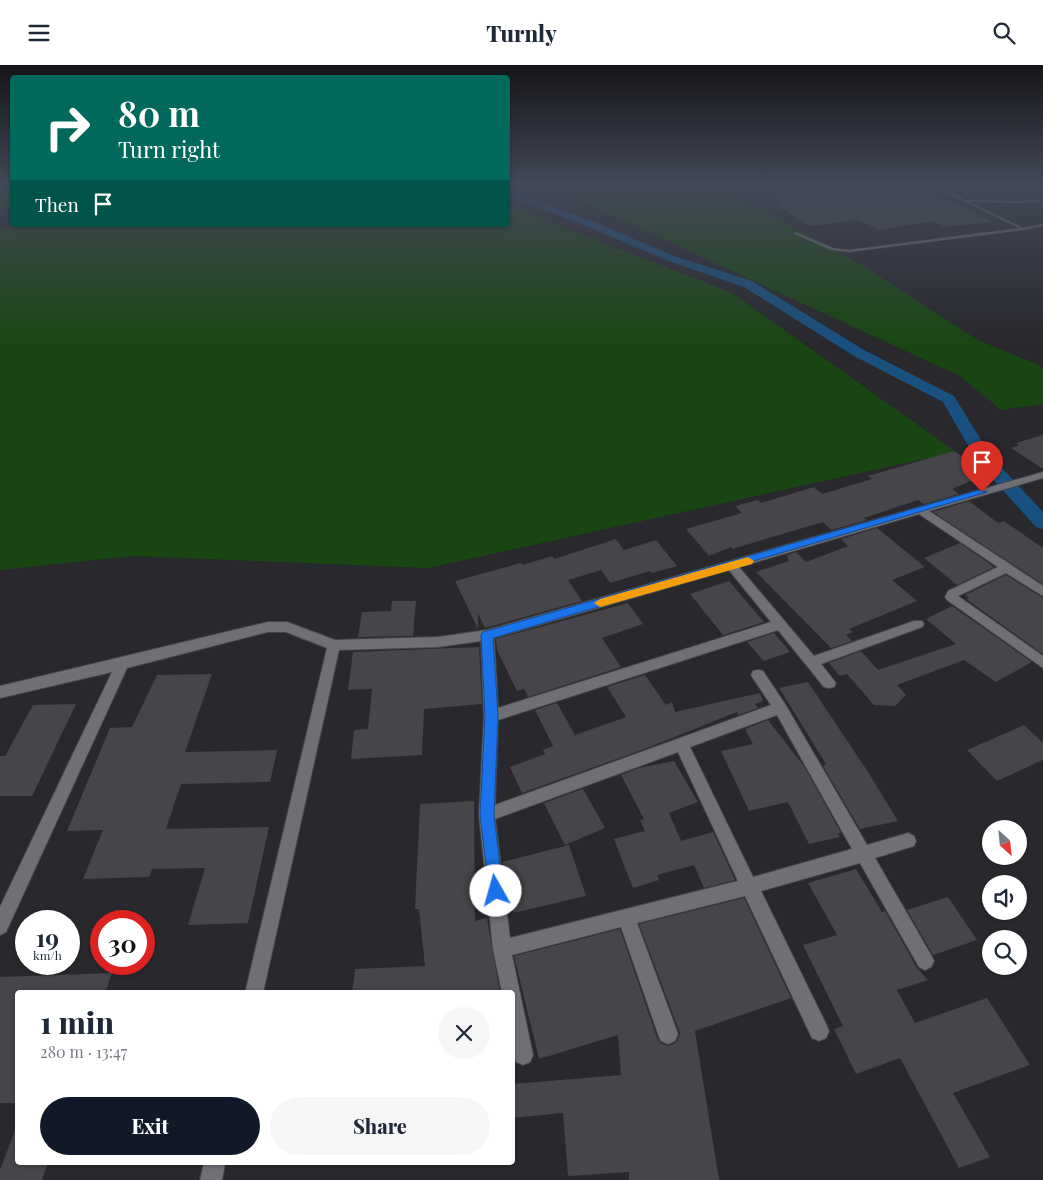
<!DOCTYPE html>
<meta charset="utf-8">
<style>
:root{--surface:#fff;--page:#f6f6f7;--text:#1f2937;--muted:#747a83;--accent:#111827}
body{margin:0;font-family:"Playfair Display",serif;background:var(--page);color:var(--text);height:100vh;display:flex;flex-direction:column;font-size:19px;white-space:nowrap}
*{box-sizing:border-box;margin:0}
p{font-size:16px;color:var(--muted)}
.icon{flex:none;width:28px;height:28px;fill:none;stroke:currentColor;stroke-width:2;stroke-linecap:round;stroke-linejoin:round}
.map{position:relative;flex:1;overflow:hidden}
.details{position:absolute;left:15px;top:925px;width:500px;height:175px;display:flex;flex-direction:column;background:var(--surface);border-radius:5px;box-shadow:0 1px 4px #0004}
.details>*{flex:none}
.hud{position:absolute;left:10px;top:10px;width:500px;height:152px;border-radius:5px;box-shadow:0 1px 4px #0004;background:#00695c;color:#fff;overflow:hidden}
.needle{width:32px;rotate:153deg}
.controls{position:absolute;left:982px;top:755px;display:grid;gap:10px}
.controls a{display:grid;place-items:center;width:45px;height:45px;border-radius:50%;background:var(--surface);box-shadow:0 1px 4px #0004;font-size:25px}
.speed{position:absolute;left:15px;top:845px;display:flex;gap:10px;font-size:25px;font-weight:700;text-align:center}
.speed>*{display:grid;place-content:center;width:65px;height:65px;border-radius:50%;background:var(--surface);box-shadow:0 1px 4px #0004;line-height:1}
.speed small{font-size:12px;font-weight:400}
.speed .limit{border:8px solid #d22;background:#fff;color:#111}
.pin{position:absolute;display:grid;place-items:center;width:42px;height:42px;color:#fff;margin:-51px -21px;border-radius:50% 50% 50% 0;rotate:-45deg;box-shadow:0 0 5px #0007}
.pin .icon{rotate:45deg}
.me{position:absolute;width:55px;margin:-28px;rotate:353deg;stroke-linejoin:round;filter:drop-shadow(0 0 4px #0008)}
.turn{display:flex;align-items:center;gap:18px;height:105px;padding:0 25px;font-size:22px}
.turn .icon{width:65px;height:65px;stroke-width:2.5}
.turn b{display:block;font-size:35px;line-height:42px}
.then{display:flex;align-items:center;height:48px;padding:0 25px;background:#0003;gap:10px;font-size:19px}
.round{display:grid;place-items:center;flex:none;width:52px;height:52px;border-radius:26px;background:var(--page)}
.headline{display:flex;align-items:center;justify-content:space-between;height:85px;padding:0 25px}
h1{font-size:30px;font-weight:800;line-height:38px}
.primary-button{display:flex;gap:10px;margin-top:auto;padding:10px 25px}
.primary-button a{flex:1;height:58px;border-radius:30px;background:var(--accent);color:#fff;font-size:20px;font-weight:800;line-height:58px;text-align:center}
.primary-button a+a{background:var(--page);color:var(--text)}
header{display:flex;justify-content:space-between;align-items:center;height:65px;padding:0 25px;background:var(--surface);font-size:22px;font-weight:800}
.map>svg:first-child{display:block}
</style>
<header><svg class="icon" aria-label="menu" viewBox="0 0 24 24"><path d="M4 6h16M4 12h16M4 18h16"/></svg>Turnly<svg class="icon" aria-label="search" viewBox="0 0 24 24"><circle cx="10" cy="10" r="6"/><path d="M15 15l6 6"/></svg></header>
<div class="map">
<svg width="1043" height="1115" viewBox="0 0 1043 1115">
<rect width="100%" height="100%" fill="#28282d"/>
<g fill="#1a4613">
<polygon points="0,120 12,120 12,139 0,143"/>
<polygon points="546,120 715,120 860,199 978,275 1043,302 1043,339 1001,345 960,311"/>
<polygon points="508,141 732,228 956,387 428,503 133,491 0,505 0,165 14,160 508,160"/>
</g>
<g fill="none" stroke-linecap="round" stroke-linejoin="round">
<polygon fill="#18507f" fill-rule="evenodd" points="508,125 599,159 674,191 752,216 864,285 954,331 991,391 1043,447 1043,464 1036,462 978,398 943,337 854,291 744,222 666,195 591,163 508,131"/>
</g>
<g fill="#45454a">
<polygon points="844,120 915,120 993,157 945,162 932,156 879,165 858,155 811,161 776,140 787,139 768,130"/>
<polygon points="1043,370 1043,404 1011,383 1019,380 1016,378"/>
<polygon points="954,386 987,409 952,424 959,429 924,439 918,435 864,453 867,455 831,465 823,457 732,484 731,482 709,491 686,464 742,448 735,441 758,435 761,438 814,422 822,429 872,414 868,411"/>
<polygon points="969,436 998,458 1004,456 1043,483 1043,519 933,447"/>
<polygon points="877,463 925,502 892,515 917,536 849,564 853,567 846,570 852,576 831,583 756,507 789,496 787,490 796,487 806,497 848,481 841,474"/>
<polygon points="616,474 624,485 656,475 677,501 652,508 650,506 610,518 601,505 568,515 582,536 485,563 478,548 478,564 455,516 521,498 523,500 552,491 554,494"/>
<polygon points="960,478 994,502 957,520 924,493"/>
<polygon points="1006,510 1043,533 1043,589 966,534 969,533 965,530"/>
<polygon points="729,516 764,557 723,570 690,529"/>
<polygon points="392,536 416,536 413,571 358,572 362,547 391,546"/>
<polygon points="628,538 643,559 602,573 621,602 528,632 524,624 517,626 497,585 496,574"/>
<polygon points="952,541 1032,597 996,617 964,595 897,620 906,630 895,641 874,640 847,609 840,611 829,598 861,586 878,605 956,579 926,554"/>
<polygon points="774,568 790,587 764,596 747,577"/>
<polygon points="479,582 482,639 424,644 422,690 351,694 354,665 368,664 372,624 348,625 353,587"/>
<polygon points="212,609 185,687 277,685 270,717 181,719 166,764 269,762 248,858 188,860 205,803 152,804 149,812 83,814 103,765 67,766 110,663 132,662 157,610"/>
<polygon points="645,610 666,640 672,637 675,647 760,628 763,636 755,639 758,643 738,650 737,647 647,683 522,728 510,702 545,689 543,685 553,681 535,645 557,638 575,670 626,652 607,622"/>
<polygon points="808,617 868,707 898,756 860,764 823,701 826,699 779,623"/>
<polygon points="76,639 32,731 0,731 0,691 5,691 33,640"/>
<polygon points="768,655 804,701 841,768 838,768 840,772 809,779 788,737 749,746 721,686 753,679 745,664"/>
<polygon points="1024,660 1043,678 1043,695 997,716 967,685"/>
<polygon points="674,696 698,737 669,748 681,776 713,767 735,815 704,823 694,800 657,810 659,815 633,823 614,774 645,766 640,755 644,754 621,710 639,703"/>
<polygon points="583,724 605,763 565,780 544,738"/>
<polygon points="474,736 475,856 487,853 500,928 352,928 355,904 425,901 419,844 415,844 420,739"/>
<polygon points="569,780 586,831 513,848 502,797"/>
<polygon points="856,804 882,847 885,846 917,903 928,915 897,925 915,958 987,933 1030,1000 953,1028 990,1092 959,1103 900,993 856,1009 834,964 843,961 803,880 837,870 808,818"/>
<polygon points="948,832 977,875 933,890 907,845"/>
<polygon points="744,833 791,933 695,966 719,1115 629,1115 629,1107 568,1111 563,1048 512,1053 512,1019 621,1010 618,970 539,994 514,891 620,864 656,970 660,978 669,981 677,977 680,968 639,859"/>
<polygon points="112,908 105,928 18,928 18,1038 0,1038 0,912"/>
<polygon points="16,1063 18,1098 48,1098 42,1115 0,1115 0,1105"/>
</g>
<g fill="none" stroke-linecap="round" stroke-linejoin="round">
<defs>
<polygon id="service" points="930,120 934,120 965,135 1023,136 1043,134 1043,136 1023,138 969,137 1023,163 1043,159 1043,161 1023,165 849,187 831,185 793,168 796,167 833,183 849,185 1019,163"/>
<g id="minor">
<path d="M1043,407V413L929,446L1043,521V531L1006,508L958,531L1043,591V603L947,535L945,532L948,526L998,502L919,449L739,502L814,591L914,556H922L924,559L922,562L821,599L836,618L834,622L829,623L824,622L778,565L498,655L495,740L771,640L751,610L753,606L758,605L763,606L785,639L867,780L908,768L914,771L916,776L914,781L875,793L931,890L934,896L931,902L925,905L919,902L860,798L761,826L826,959L829,966L826,973L819,976L812,973L745,831L637,858L678,969L675,976L668,979L661,976L658,969L621,862L512,890L533,990L530,997L523,1000L516,997L512,986V928H502L493,884L479,750L484,651L481,576L438,582L339,585L263,928H245L327,583L286,567H268L127,603L6,867L0,870V842L112,607L0,633V621L268,557H287L335,575L438,572L487,565ZM729,505L771,557L498,643L494,573ZM777,650L852,784L753,812L690,682ZM678,687L738,816L510,873L495,754Z"/>
<polygon points="204,1098 225,1098 222,1115 200,1115"/>
</g>
</defs>
<use href="#service" stroke="#46464a" stroke-width="1"/>
<use href="#minor" stroke="#46464a" stroke-width="2"/>
<use href="#service" fill="#6f7075" fill-rule="evenodd"/>
<use href="#minor" fill="#6f7075" fill-rule="evenodd"/>
</g>
<linearGradient id="sky" x2="0" y2="1"><stop stop-color="#161619"/><stop offset="0.43" stop-color="#424857"/><stop offset="1" stop-color="#424857" stop-opacity="0"/></linearGradient>
<rect width="1043" height="277" fill="url(#sky)"/>
<polygon fill="#1a73e8" stroke="#114b97" points="979,425 987,427 493,573 498,651 494,750 503,826 501,832 496,834 490,832 480,750 485,651 481,570 483,567"/>
<polygon fill="#f59e0b" points="748,492 754,496 752,499 600,542 594,538 600,534"/>
</svg>
<div class="controls">
<a><svg class="needle" viewBox="-14 -14 28 28"><path d="M0-13l5 13h-10z" fill="#e53935"/><path d="M0 13l5-13h-10z" fill="#747a83"/></svg></a>
<a><svg class="icon" aria-label="sound" viewBox="0 0 24 24"><path d="M4 9h4l5-4v14l-5-4H4zM17 9q2 3 0 6"/></svg></a>
<a><svg class="icon" aria-label="search" viewBox="0 0 24 24"><circle cx="10" cy="10" r="6"/><path d="M15 15l6 6"/></svg></a>
</div>
<div class="speed"><div>19<small>km/h</small></div><div class="limit">30</div></div>
<div class="pin" style="left:982px;top:427px;background:#d93025"><svg class="icon" aria-label="arrive" viewBox="0 0 24 24"><path d="M6 21V4h12l-3 4 3 4H6"/></svg></div>
<svg class="me" style="left:496px;top:826px" viewBox="-20 -20 40 40"><circle r="19" fill="#fff"/><path d="M0-13L10 11 0 6-10 11z" fill="#1a73e8"/></svg>
<div class="hud">
<div class="turn"><svg class="icon" aria-label="right" viewBox="0 0 24 24"><path d="M7 20v-9h11M14 6l5 5-5 5"/></svg><div><b>80 m</b>Turn right</div></div>
<div class="then">Then<svg class="icon" aria-label="arrive" viewBox="0 0 24 24"><path d="M6 21V4h12l-3 4 3 4H6"/></svg></div>
</div>
<section class="details">
<div class="headline"><div><h1>1 min</h1><p>280 m · 13:47</p></div><a class="round"><svg class="icon" aria-label="close" viewBox="0 0 24 24"><path d="M6 6l12 12M18 6L6 18"/></svg></a></div>
<div class="primary-button"><a>Exit</a><a>Share</a></div>
</section>
</div>
